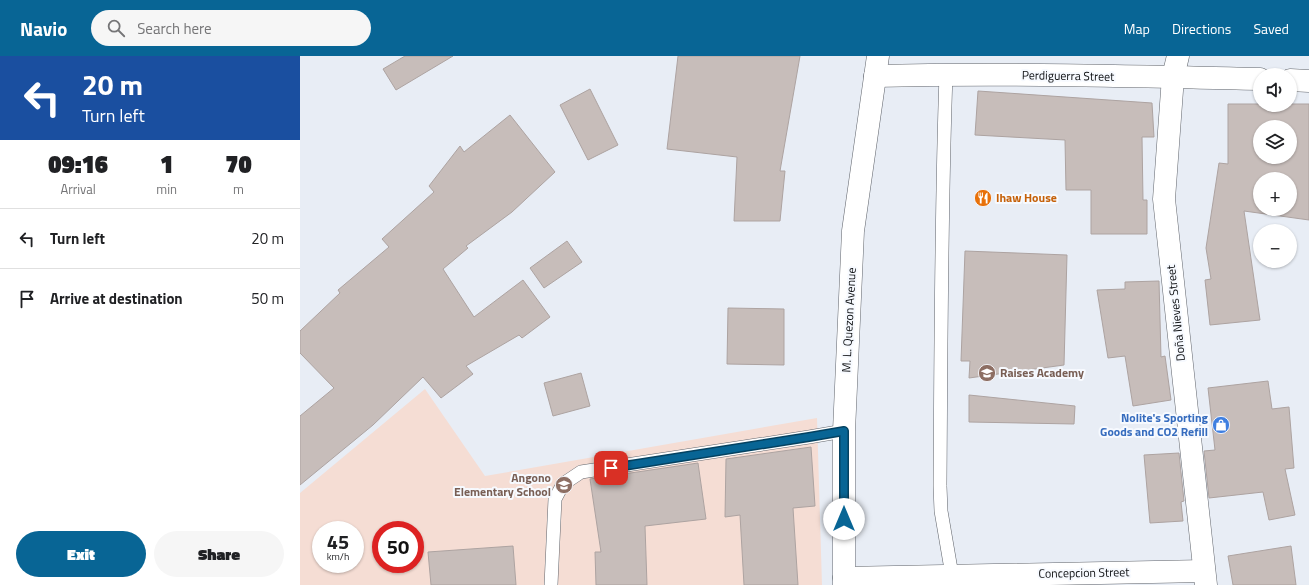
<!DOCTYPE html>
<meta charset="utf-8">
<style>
:root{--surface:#fff;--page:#f6f6f6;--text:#202124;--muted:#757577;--line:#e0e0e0;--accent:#086595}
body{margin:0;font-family:"Titillium Web",sans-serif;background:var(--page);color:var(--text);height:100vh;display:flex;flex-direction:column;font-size:15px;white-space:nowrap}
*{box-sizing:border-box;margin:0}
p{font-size:13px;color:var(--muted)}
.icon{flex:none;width:22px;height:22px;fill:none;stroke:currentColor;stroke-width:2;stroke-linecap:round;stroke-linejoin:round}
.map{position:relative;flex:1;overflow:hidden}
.drawer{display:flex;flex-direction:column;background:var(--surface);width:300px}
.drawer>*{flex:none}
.banner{background:#1a4fa0;color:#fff;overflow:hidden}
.tools{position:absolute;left:953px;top:12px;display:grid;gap:8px}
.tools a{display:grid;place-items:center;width:44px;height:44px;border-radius:50%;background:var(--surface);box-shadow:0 1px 3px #0004;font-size:20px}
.speed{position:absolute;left:12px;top:465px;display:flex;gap:8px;font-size:20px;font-weight:700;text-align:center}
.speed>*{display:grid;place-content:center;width:52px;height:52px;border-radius:50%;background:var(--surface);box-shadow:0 1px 3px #0004;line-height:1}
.speed small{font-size:10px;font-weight:400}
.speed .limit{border:6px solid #d22;background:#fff;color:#111}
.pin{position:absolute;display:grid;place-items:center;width:34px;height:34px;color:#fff;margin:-17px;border-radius:8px;box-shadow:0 2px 6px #0006}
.me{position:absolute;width:44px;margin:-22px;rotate:0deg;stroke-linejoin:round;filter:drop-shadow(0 0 3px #0008)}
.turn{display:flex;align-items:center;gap:14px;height:84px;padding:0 16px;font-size:18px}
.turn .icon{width:52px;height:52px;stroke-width:2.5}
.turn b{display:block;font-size:28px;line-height:34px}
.eta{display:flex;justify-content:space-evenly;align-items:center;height:68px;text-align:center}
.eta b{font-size:24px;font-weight:800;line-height:28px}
.button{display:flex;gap:8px;margin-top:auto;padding:8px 16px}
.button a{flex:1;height:46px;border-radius:24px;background:var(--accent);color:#fff;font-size:16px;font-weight:800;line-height:46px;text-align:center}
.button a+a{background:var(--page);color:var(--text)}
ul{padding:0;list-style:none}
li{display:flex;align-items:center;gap:12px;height:60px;padding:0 16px;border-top:1px solid var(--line)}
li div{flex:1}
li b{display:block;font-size:15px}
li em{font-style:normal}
header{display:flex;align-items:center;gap:24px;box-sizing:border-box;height:56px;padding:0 20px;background:var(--accent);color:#fff}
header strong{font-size:19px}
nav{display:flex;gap:22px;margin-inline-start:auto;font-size:14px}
.search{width:280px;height:36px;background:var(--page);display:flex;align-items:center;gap:10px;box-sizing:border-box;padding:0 14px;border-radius:22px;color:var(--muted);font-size:15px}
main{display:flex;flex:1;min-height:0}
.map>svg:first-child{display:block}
</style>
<header>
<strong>Navio</strong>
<div class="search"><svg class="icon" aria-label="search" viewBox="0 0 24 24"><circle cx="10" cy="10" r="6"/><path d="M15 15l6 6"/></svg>Search here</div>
<nav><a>Map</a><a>Directions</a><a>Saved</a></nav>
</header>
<main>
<section class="drawer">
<div class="banner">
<div class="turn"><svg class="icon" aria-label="left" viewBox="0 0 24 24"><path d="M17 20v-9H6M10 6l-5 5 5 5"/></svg><div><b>20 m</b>Turn left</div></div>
</div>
<div class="eta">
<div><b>09:16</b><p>Arrival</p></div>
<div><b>1</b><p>min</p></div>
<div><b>70</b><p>m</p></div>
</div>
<ul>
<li><svg class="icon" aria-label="left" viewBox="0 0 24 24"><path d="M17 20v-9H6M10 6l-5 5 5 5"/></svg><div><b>Turn left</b></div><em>20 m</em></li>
<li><svg class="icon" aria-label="arrive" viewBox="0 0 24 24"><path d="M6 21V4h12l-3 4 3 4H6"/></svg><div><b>Arrive at destination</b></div><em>50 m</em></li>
</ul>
<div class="button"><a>Exit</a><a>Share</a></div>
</section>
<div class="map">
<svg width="1009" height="529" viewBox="0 0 1009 529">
<rect width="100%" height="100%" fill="#e8edf5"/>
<path fill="#f5ddd4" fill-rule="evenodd" d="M125,333L185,420L517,362L522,529H0V437ZM21,474H55V508H21ZM81,474H115V508H81Z"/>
<g fill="#c7bdba" stroke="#ada3a1" fill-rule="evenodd">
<polygon points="105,0 153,0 96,34 83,13"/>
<polygon points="378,0 500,0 480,115 485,115 480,165 434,165 437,101 367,93"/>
<polygon points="290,33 318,89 288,104 260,49"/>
<polygon points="678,35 852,47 854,81 842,81 843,144 847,144 847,178 791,178 791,134 766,134 765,84 675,79"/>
<path d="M928,48H1009V164L944,155L960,264L910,269L905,224L911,223L906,192L919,107L928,108ZM960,71H990V101H960ZM960,123H990V153H960Z"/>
<polygon points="210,59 255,116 212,156 166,190 168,192 143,213 174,261 223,224 250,261 222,282 219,279 166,310 173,318 141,342 123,321 73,369 0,429 0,360 34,332 0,297 0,275 40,237 38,234 89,191 82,183 134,136 129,130 160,90 164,96"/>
<polygon points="267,185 282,206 244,232 230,212"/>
<polygon points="665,195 767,199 764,309 669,322 670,305 661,305"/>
<polygon points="859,225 861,301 865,300 871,344 833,350 825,300 808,302 797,234 825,233 825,226"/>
<polygon points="428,252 484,253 484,309 427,308"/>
<polygon points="281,317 290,350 253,360 244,327"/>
<polygon points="968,325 972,353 989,351 994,412 985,413 995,459 969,464 963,436 909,442 904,395 915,394 908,332"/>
<polygon points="669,339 775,350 774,368 669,366"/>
<polygon points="511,391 515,450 493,452 498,529 444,529 440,459 425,461 426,403"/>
<polygon points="879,397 884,445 881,446 883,465 850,467 844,399"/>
<polygon points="398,407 406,463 345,470 347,529 296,529 295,496 301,496 290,423"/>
<polygon points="213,490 216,529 131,529 128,496"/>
<polygon points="991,490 996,529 933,529 928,500"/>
</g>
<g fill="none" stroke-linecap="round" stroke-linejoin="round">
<defs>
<g id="service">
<path d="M646,19C641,156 641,293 640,430L641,455L653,525"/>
<polyline points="251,529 255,443 263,428 281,416 509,381 544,375"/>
</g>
<g id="minor">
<polyline points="878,0 873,21 864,143 906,529"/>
<path d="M575,20C703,17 832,20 960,23"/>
<polyline points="990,24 1009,25"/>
<polyline points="544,522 904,515"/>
</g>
<polyline id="secondary" points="544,529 544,375 553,175 578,0"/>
</defs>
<use href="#service" stroke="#61656c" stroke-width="14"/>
<use href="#minor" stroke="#61656c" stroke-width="23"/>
<use href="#secondary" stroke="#61656c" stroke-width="23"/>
<use href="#service" stroke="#fff" stroke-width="13"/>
<use href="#minor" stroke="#fff" stroke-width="22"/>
<use href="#secondary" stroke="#fff" stroke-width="22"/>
</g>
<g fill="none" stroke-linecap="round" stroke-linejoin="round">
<defs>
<polyline id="route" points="311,412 509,381 544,375 544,463"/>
</defs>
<use href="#route" stroke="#054261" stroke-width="10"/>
<use href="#route" stroke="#086595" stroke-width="7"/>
</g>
<defs>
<symbol id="restaurant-disc" viewBox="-11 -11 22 22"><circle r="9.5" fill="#e8710a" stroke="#f7faff"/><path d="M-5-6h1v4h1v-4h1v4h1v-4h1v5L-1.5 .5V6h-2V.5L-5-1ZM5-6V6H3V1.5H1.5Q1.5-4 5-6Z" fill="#fff"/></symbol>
<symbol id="school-disc" viewBox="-11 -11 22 22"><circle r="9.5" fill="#8d6e63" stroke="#f7faff"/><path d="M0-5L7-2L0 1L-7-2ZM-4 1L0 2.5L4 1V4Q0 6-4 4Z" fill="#fff"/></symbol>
<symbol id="shop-disc" viewBox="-11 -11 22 22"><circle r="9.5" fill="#3f7fe0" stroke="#f7faff"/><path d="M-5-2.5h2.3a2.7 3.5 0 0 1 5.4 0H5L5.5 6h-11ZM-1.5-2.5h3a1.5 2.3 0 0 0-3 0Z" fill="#fff"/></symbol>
</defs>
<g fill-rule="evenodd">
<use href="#restaurant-disc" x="673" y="132" width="20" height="20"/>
<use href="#school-disc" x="677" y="307" width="20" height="20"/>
<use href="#shop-disc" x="911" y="359" width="20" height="20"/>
<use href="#school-disc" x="254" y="419" width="20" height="20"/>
</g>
<g text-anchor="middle" stroke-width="4" stroke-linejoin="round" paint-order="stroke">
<g font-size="12" fill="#0c0e11" stroke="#f7faff">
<text transform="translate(768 20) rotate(1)" y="4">Perdiguerra Street</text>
<text transform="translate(876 257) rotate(-96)" y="4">Doña Nieves Street</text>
<text transform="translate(549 264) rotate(-87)" y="4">M. L. Quezon Avenue</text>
<text transform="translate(784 517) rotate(-1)" y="4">Concepcion Street</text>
</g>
<g font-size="12" font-weight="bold" fill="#c56008" stroke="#f7faff" text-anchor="start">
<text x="696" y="146">Ihaw House</text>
</g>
<g font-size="12" font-weight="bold" fill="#785e54" stroke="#f7faff" text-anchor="start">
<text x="700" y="321">Raises Academy</text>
<text x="251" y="426" text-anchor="end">Angono<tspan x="251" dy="14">Elementary School</tspan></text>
</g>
<g font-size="12" font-weight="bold" fill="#366cbe" stroke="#f7faff" text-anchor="end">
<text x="908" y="366">Nolite's Sporting<tspan x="908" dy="14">Goods and CO2 Refill</tspan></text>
</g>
</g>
</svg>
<div class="tools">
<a><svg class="icon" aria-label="sound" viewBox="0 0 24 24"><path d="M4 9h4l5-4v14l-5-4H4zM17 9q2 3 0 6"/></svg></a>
<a><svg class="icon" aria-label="layers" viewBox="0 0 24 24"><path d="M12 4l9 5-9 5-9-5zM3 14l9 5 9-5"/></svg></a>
<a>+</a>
<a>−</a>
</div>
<div class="speed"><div>45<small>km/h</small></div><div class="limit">50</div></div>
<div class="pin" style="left:311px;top:412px;background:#d93025"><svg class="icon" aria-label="arrive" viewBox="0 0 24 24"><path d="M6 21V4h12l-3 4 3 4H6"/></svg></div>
<svg class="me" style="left:544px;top:463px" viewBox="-20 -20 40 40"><circle r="19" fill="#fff"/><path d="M0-13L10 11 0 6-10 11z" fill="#086595"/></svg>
</div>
</main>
